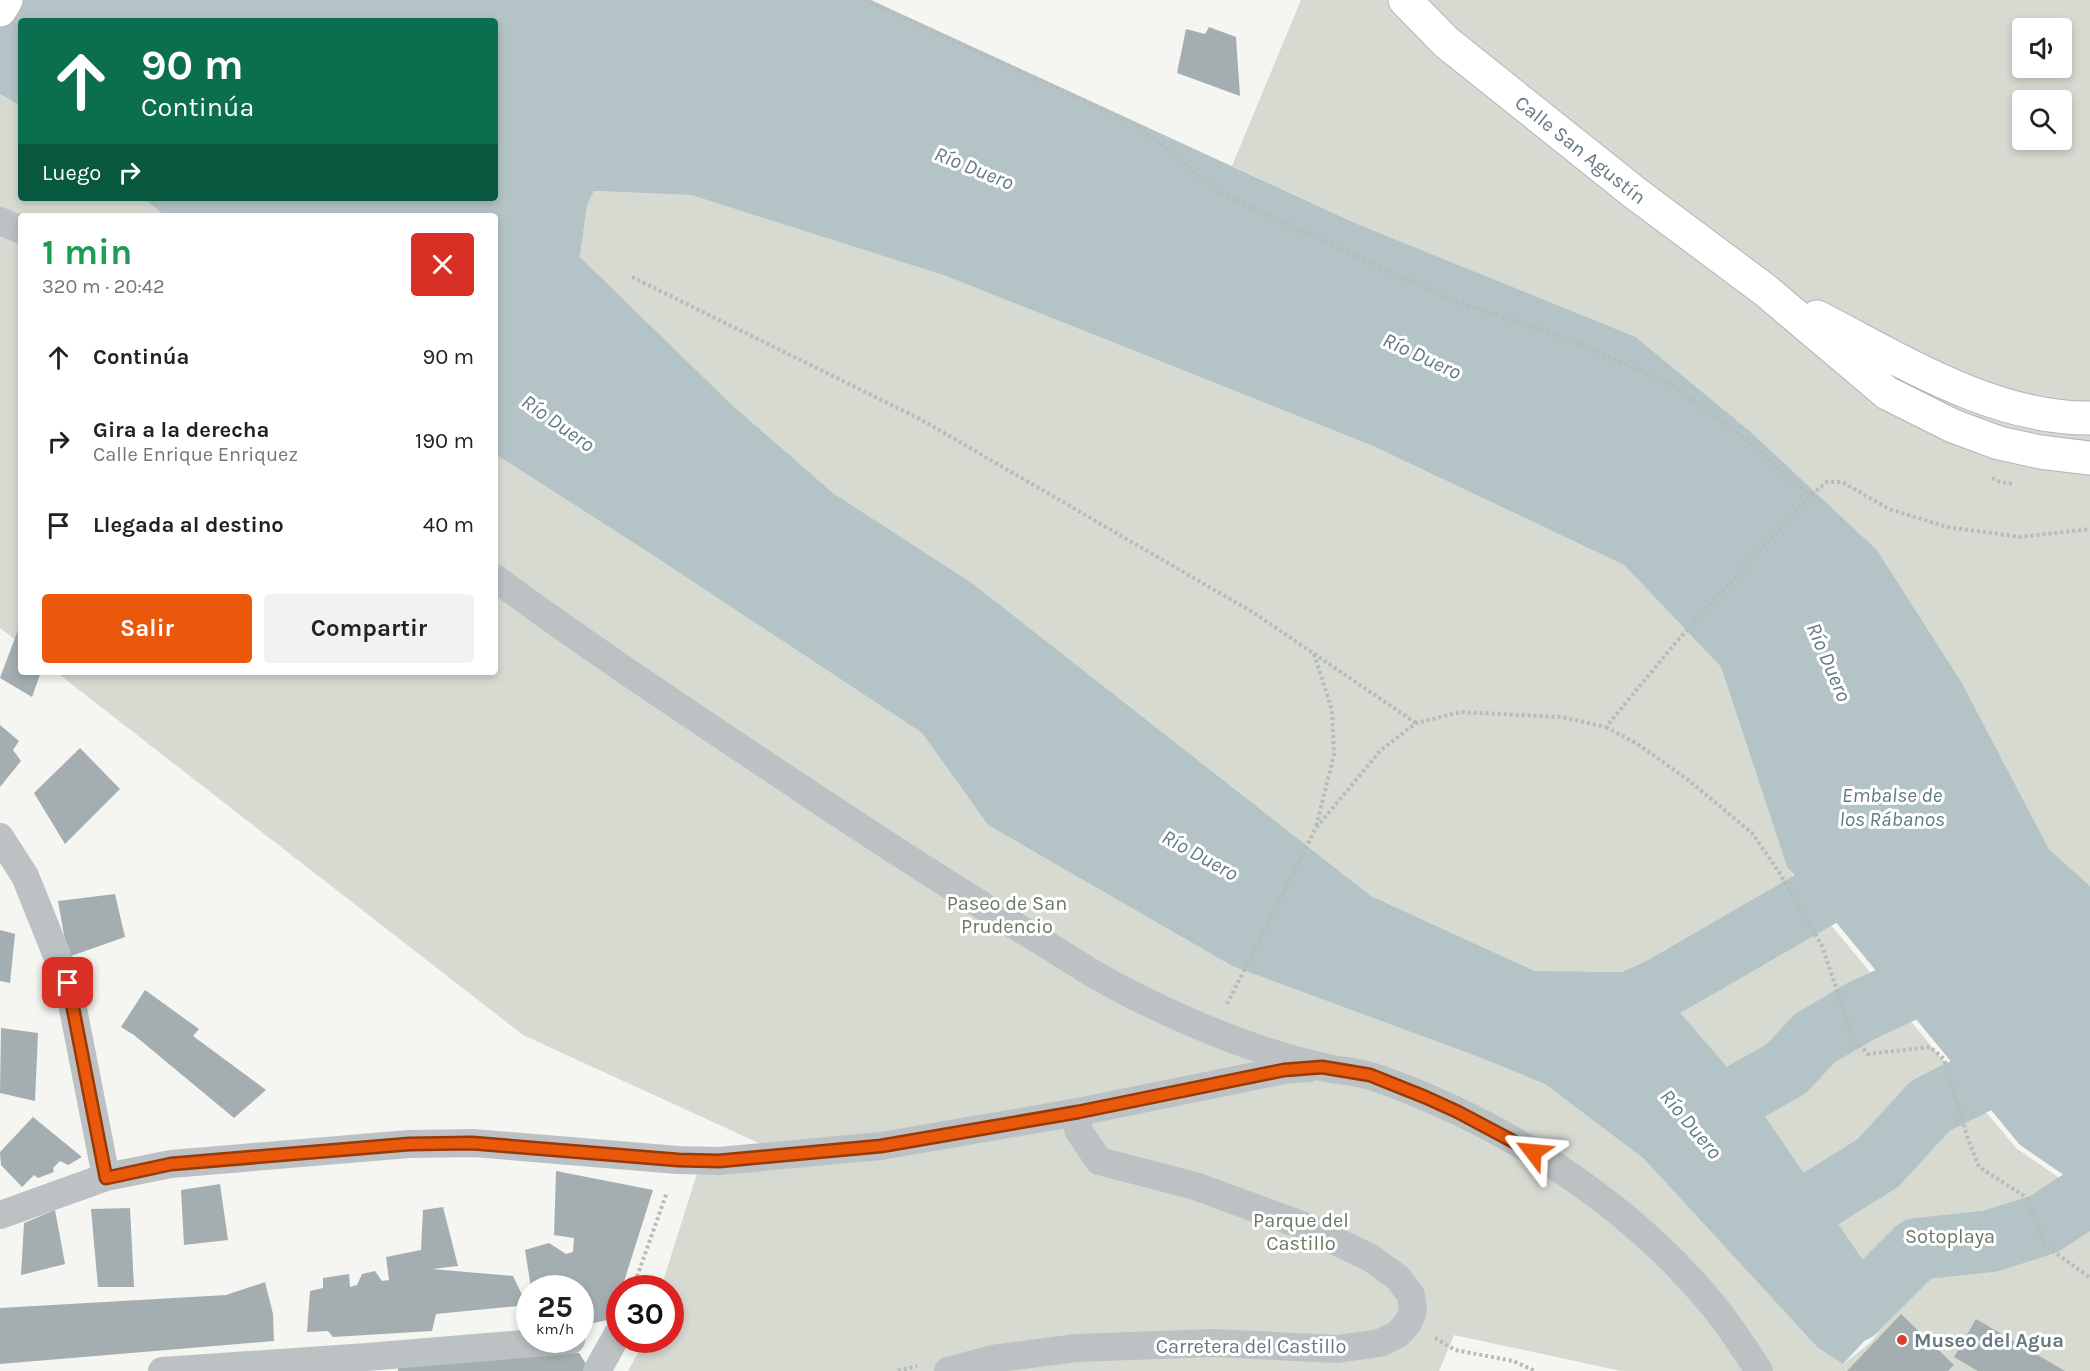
<!DOCTYPE html>
<html lang="es">
<meta charset="utf-8">
<style>
:root{--surface:#fff;--page:#f2f2f2;--text:#222;--muted:#767676;--accent:#ea580c}
body{margin:0;font-family:Karla,sans-serif;background:var(--page);color:var(--text);height:100vh;display:flex;flex-direction:column;font-size:22px;white-space:nowrap}
*{box-sizing:border-box;margin:0}
p{font-size:20px;color:var(--muted)}
.icon{flex:none;width:33px;height:33px;fill:none;stroke:currentColor;stroke-width:2;stroke-linecap:round;stroke-linejoin:round}
.map{position:relative;flex:1;overflow:hidden}
.sheet{position:absolute;left:18px;top:213px;width:480px;height:462px;display:flex;flex-direction:column;background:var(--surface);border-radius:6px;box-shadow:0 3px 9px #0003}
.sheet>*{flex:none}
.banner{position:absolute;left:18px;top:18px;width:480px;height:183px;border-radius:6px;box-shadow:0 3px 9px #0003;background:#0b6e4f;color:#fff;overflow:hidden}
.controls{position:absolute;left:2012px;top:18px;display:grid;gap:12px}
.controls a{display:grid;place-items:center;width:60px;height:60px;border-radius:6px;background:var(--surface);box-shadow:0 3px 9px #0003;font-size:30px}
.speed{position:absolute;left:516px;top:1275px;display:flex;gap:12px;font-size:30px;font-weight:700;text-align:center}
.speed>*{display:grid;place-content:center;width:78px;height:78px;border-radius:50%;background:var(--surface);box-shadow:0 3px 9px #0003;line-height:1}
.speed small{font-size:15px;font-weight:400}
.speed .limit{border:9px solid #d22;background:#fff;color:#111}
.pin{position:absolute;display:grid;place-items:center;width:51px;height:51px;color:#fff;margin:-26px;border-radius:12px;box-shadow:0 3px 9px #0006}
.me{position:absolute;width:66px;margin:-33px;rotate:299deg;stroke-linejoin:round;filter:drop-shadow(0 0 4px #0008)}
.turn{display:flex;align-items:center;gap:21px;height:126px;padding:0 24px;font-size:27px}
.turn .icon{width:78px;height:78px;stroke-width:2.5}
.turn b{display:block;font-size:42px;line-height:51px}
.then{display:flex;align-items:center;height:57px;padding:0 24px;background:#0003;gap:12px;font-size:22px}
.round{display:grid;place-items:center;flex:none;width:63px;height:63px;border-radius:6px;background:var(--page)}
.summary{display:flex;align-items:center;justify-content:space-between;height:102px;padding:0 24px}
h1{font-size:36px;font-weight:700;line-height:45px;color:#1e9e55}
.action{display:flex;gap:12px;margin-top:auto;padding:12px 24px}
.action a{flex:1;height:69px;border-radius:6px;background:var(--accent);color:#fff;font-size:24px;font-weight:700;line-height:69px;text-align:center}
.action a+a{background:var(--page);color:var(--text)}
ul{padding:0;list-style:none}
li{display:flex;align-items:center;gap:18px;height:84px;padding:0 24px}
li div{flex:1}
li b{display:block;font-size:22px}
li em{font-style:normal}
.map>svg:first-child{display:block}
</style>
<div class="map">
<svg width="2090" height="1371" viewBox="0 0 2090 1371">
<rect width="100%" height="100%" fill="#f5f5f2"/>
<g fill="#d6dad1" fill-rule="evenodd">
<path d="M1301,0H2090V886L2049,849L1962,683L1877,550L1752,433L1636,337L1355,223L1232,166ZM2022,28H2061V68H2022ZM2022,100H2061V140H2022Z"/>
<polygon points="0,94 21,106 21,198 143,198 165,216 21,216 21,644 0,628"/>
<polygon points="594,191 691,195 946,276 1373,446 1624,565 1721,667 1787,867 1821,913 2016,1148 2090,1199 2090,1371 1621,1371 1454,1335 1439,1371 628,1371 645,1340 670,1340 670,1288 661,1288 698,1170 798,1161 523,1035 56,672 495,672 495,454 648,552 922,733 988,825 1232,966 1476,1056 1545,1084 1644,1159 1818,1348 1843,1364 1870,1343 1897,1310 1748,1091 1645,972 1535,971 1371,896 972,583 833,493 731,404 580,257 587,205"/>
</g>
<polygon fill="#b4c3c5" points="0,0 871,0 1355,223 1636,337 1752,433 1877,550 1962,683 2049,849 2090,886 2090,1193 2020,1145 1825,909 1787,867 1721,667 1624,565 1373,446 946,276 691,195 594,191 587,205 580,257 731,404 833,493 972,583 1371,896 1535,971 1645,972 1748,1091 1880,1285 1893,1310 1843,1364 1818,1348 1644,1159 1545,1084 1476,1056 1232,966 988,825 922,733 648,552 495,454 495,216 165,216 143,198 495,198 495,21 21,21 21,106 0,94"/>
<g fill="none" stroke-linecap="round" stroke-linejoin="round">
<g stroke="#b4c3c5" stroke-width="62">
<polyline points="1600,1016 1660,989 1888,857"/>
<polyline points="1690,1123 1786,1069 1815,1038 1861,1011 1928,980 1971,956"/>
<polyline points="1777,1226 1878,1163 1930,1106 2046,1048"/>
<polyline points="1855,1311 1917,1249 1991,1241 2044,1224 2090,1194"/>
</g>
</g>
<g fill="#a4aeb1">
<polygon points="1209,27 1236,37 1240,96 1177,73 1186,29 1205,34"/>
<polygon points="21,622 21,672 41,672 32,697 0,678"/>
<polygon points="0,725 19,741 13,750 21,761 0,787"/>
<polygon points="80,748 120,789 65,844 34,793"/>
<polygon points="115,894 125,937 68,957 58,901"/>
<polygon points="0,930 15,934 10,983 0,981"/>
<polygon points="145,990 199,1029 193,1036 266,1090 234,1118 134,1035 121,1027"/>
<polygon points="1,1028 38,1033 35,1101 0,1093"/>
<polygon points="33,1117 82,1157 68,1165 60,1161 53,1168 54,1172 38,1178 34,1175 22,1187 1,1165 0,1152"/>
<polygon points="556,1171 653,1190 622,1288 620,1288 620,1295 612,1319 580,1326 580,1288 531,1288 525,1250 549,1243 566,1254 573,1252 574,1238 554,1235"/>
<polygon points="220,1184 228,1240 184,1245 181,1190"/>
<polygon points="443,1207 458,1266 432,1269 513,1276 527,1305 436,1314 432,1331 333,1337 328,1331 307,1332 310,1291 323,1288 323,1278 349,1274 350,1287 357,1285 362,1274 375,1271 382,1281 389,1280 386,1257 421,1250 423,1210"/>
<polygon points="130,1208 134,1287 98,1287 91,1209"/>
<polygon points="55,1210 65,1264 21,1275 24,1223"/>
<polygon points="265,1282 273,1314 274,1341 0,1364 0,1308 226,1295"/>
<polygon points="1901,1314 1954,1365 1948,1371 1847,1371"/>
<polygon points="1976,1319 2065,1371 1978,1371 1954,1357"/>
<polygon points="579,1353 586,1364 584,1371 398,1371 398,1365"/>
</g>
<g fill="none" stroke-linecap="round" stroke-linejoin="round">
<defs>
<g id="primary">
<path id="s1" d="M1405,0L1446,42L1635,193L1765,290L1887,393L1953,426L1999,443L2040,452L2090,458"/>
<polyline points="0,10 6,0"/>
<path d="M1817,317C1901,360 1993,419 2090,418"/>
</g>
</defs>
<use href="#primary" stroke="#b0b6b8" stroke-width="35"/>
<g stroke="#b7bbbc" stroke-width="4" stroke-dasharray="3 3" stroke-linecap="butt">
<polyline points="865,0 1139,126 1220,193 1449,299 1578,343 1672,385 1742,436 1810,496"/>
<polyline points="632,277 920,419 1254,613 1416,723"/>
<polyline points="1992,478 2000,482 2014,484"/>
<polyline points="1314,654 1332,710 1334,755 1316,827"/>
<polyline points="1606,727 1639,745 1687,779 1752,833 1779,872 1822,946 1854,1040 1868,1054 1930,1047 1944,1059 1968,1139 1979,1167 2026,1197 2045,1245 2090,1278"/>
<polyline points="1227,1004 1316,828 1381,750 1416,723 1461,712 1561,717 1606,727 1677,641 1810,496 1827,482 1842,482 1889,509 1947,527 2021,537 2090,529"/>
<polyline points="633,1288 667,1192"/>
<polyline points="1435,1338 1455,1350 1513,1361 1535,1371"/>
<polyline points="898,1371 917,1366"/>
</g>
<g stroke="#bcc2c4" stroke-width="28">
<polyline points="0,221 21,230"/>
<path d="M495,578C595,652 699,720 802,789C880,841 958,892 1039,940C1065,956 1090,973 1117,987C1182,1021 1250,1050 1322,1067C1339,1071 1357,1071 1374,1077C1500,1121 1625,1199 1711,1303C1729,1324 1744,1348 1759,1371"/>
<polyline points="0,837 25,876 68,983 106,1177"/>
<polyline points="0,1215 106,1177 171,1164 409,1144 473,1143 678,1160 719,1161 881,1146 1078,1112 1284,1070 1309,1068"/>
<polyline points="162,1371 367,1357 571,1340"/>
<polyline points="597,1371 617,1335"/>
<polyline points="948,1371 992,1359 1076,1348 1214,1343 1337,1349 1380,1343 1398,1334 1408,1323 1413,1311 1411,1295 1398,1278 1371,1258 1304,1226 1195,1186 1099,1161 1078,1130 1078,1112"/>
</g>
<use href="#primary" stroke="#fff" stroke-width="33"/>
</g>
<g fill="none" stroke-linecap="round" stroke-linejoin="round">
<defs>
<polyline id="route" points="68,983 106,1178 171,1164 409,1144 472,1143 678,1160 719,1161 881,1146 1078,1112 1284,1070 1322,1067 1370,1075 1425,1097 1458,1112 1533,1152"/>
</defs>
<use href="#route" stroke="#983908" stroke-width="15"/>
<use href="#route" stroke="#ea580c" stroke-width="10"/>
</g>
<circle fill="#d93e2e" stroke="#fff" stroke-width="2" cx="1902" cy="1340" r="6"/>
<g text-anchor="middle" stroke-width="6" stroke-linejoin="round" paint-order="stroke">
<g font-size="20" fill="#667981" stroke="#fff">
<text dy="7" stroke="none"><textPath href="#s1" startOffset="231">Calle San Agustín</textPath></text>
<text x="1251" y="1353">Carretera del Castillo</text>
</g>
<g font-size="20" fill="#6b7964" stroke="#fff">
<text x="1007" y="910">Paseo de San<tspan x="1007" dy="23">Prudencio</tspan></text>
<text x="1301" y="1227">Parque del<tspan x="1301" dy="23">Castillo</tspan></text>
<text x="1950" y="1243">Sotoplaya</text>
</g>
<g font-size="20" font-weight="bold" fill="#667981" stroke="#fff" text-anchor="start">
<text x="1914" y="1347">Museo del Agua</text>
</g>
<g font-size="21" font-style="italic" fill="#627b7f" stroke="#fff">
<text transform="translate(974 168) rotate(22)" y="7">Río Duero</text>
<text transform="translate(1422 356) rotate(25)" y="7">Río Duero</text>
<text transform="translate(558 423) rotate(35)" y="7">Río Duero</text>
<text transform="translate(1829 662) rotate(67)" y="7">Río Duero</text>
<text x="1892" y="802">Embalse de<tspan x="1892" dy="24">los Rábanos</tspan></text>
<text transform="translate(1200 855) rotate(29)" y="7">Río Duero</text>
<text transform="translate(1691 1124) rotate(50)" y="7">Río Duero</text>
</g>
</g>
</svg>
<div class="controls">
<a><svg class="icon" aria-label="sound" viewBox="0 0 24 24"><path d="M4 9h4l5-4v14l-5-4H4zM17 9q2 3 0 6"/></svg></a>
<a><svg class="icon" aria-label="search" viewBox="0 0 24 24"><circle cx="10" cy="10" r="6"/><path d="M15 15l6 6"/></svg></a>
</div>
<div class="speed"><div>25<small>km/h</small></div><div class="limit">30</div></div>
<div class="pin" style="left:68px;top:983px;background:#d93025"><svg class="icon" aria-label="arrive" viewBox="0 0 24 24"><path d="M6 21V4h12l-3 4 3 4H6"/></svg></div>
<svg class="me" style="left:1533px;top:1152px" viewBox="-20 -20 40 40"><path d="M0-17L14 15 0 8-14 15z" fill="#ea580c" stroke="#fff" stroke-width="4"/></svg>
<div class="banner">
<div class="turn"><svg class="icon" aria-label="ahead" viewBox="0 0 24 24"><path d="M12 20V5M6 11l6-6 6 6"/></svg><div><b>90 m</b>Continúa</div></div>
<div class="then">Luego<svg class="icon" aria-label="right" viewBox="0 0 24 24"><path d="M7 20v-9h11M14 6l5 5-5 5"/></svg></div>
</div>
<section class="sheet">
<div class="summary"><div><h1>1 min</h1><p>320 m · 20:42</p></div><a class="round" style="background:#d93025;color:#fff"><svg class="icon" aria-label="close" viewBox="0 0 24 24"><path d="M6 6l12 12M18 6L6 18"/></svg></a></div>
<ul>
<li><svg class="icon" aria-label="ahead" viewBox="0 0 24 24"><path d="M12 20V5M6 11l6-6 6 6"/></svg><div><b>Continúa</b></div><em>90 m</em></li>
<li><svg class="icon" aria-label="right" viewBox="0 0 24 24"><path d="M7 20v-9h11M14 6l5 5-5 5"/></svg><div><b>Gira a la derecha</b><p>Calle Enrique Enriquez</p></div><em>190 m</em></li>
<li><svg class="icon" aria-label="arrive" viewBox="0 0 24 24"><path d="M6 21V4h12l-3 4 3 4H6"/></svg><div><b>Llegada al destino</b></div><em>40 m</em></li>
</ul>
<div class="action"><a>Salir</a><a>Compartir</a></div>
</section>
</div>
